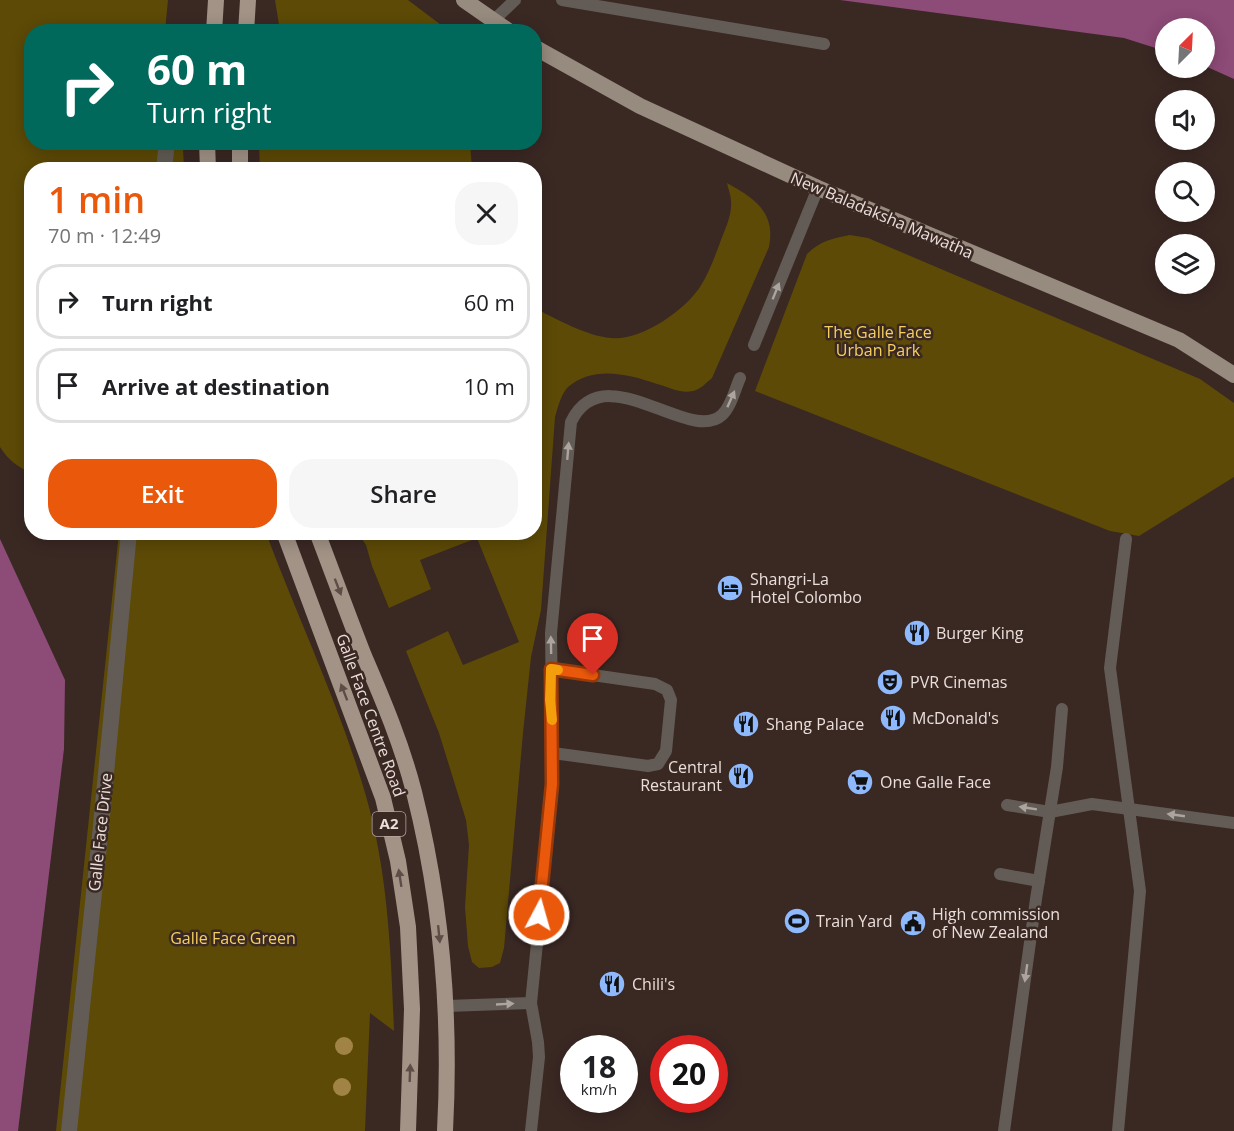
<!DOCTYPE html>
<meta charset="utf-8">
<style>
:root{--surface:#fff;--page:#f6f6f6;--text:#202124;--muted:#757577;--line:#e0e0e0;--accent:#ea580c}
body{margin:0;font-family:"Open Sans",sans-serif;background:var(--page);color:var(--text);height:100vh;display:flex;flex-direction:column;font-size:22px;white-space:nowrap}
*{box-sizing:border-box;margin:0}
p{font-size:20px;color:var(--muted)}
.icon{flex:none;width:33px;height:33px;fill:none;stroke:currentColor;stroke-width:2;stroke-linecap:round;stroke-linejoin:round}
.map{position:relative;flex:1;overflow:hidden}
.details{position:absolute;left:24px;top:162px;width:518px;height:378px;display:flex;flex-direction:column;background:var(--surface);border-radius:24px;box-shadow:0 3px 15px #0003}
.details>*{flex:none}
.top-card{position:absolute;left:24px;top:24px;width:518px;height:126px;border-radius:24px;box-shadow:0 3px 15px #0003;background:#00695c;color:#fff;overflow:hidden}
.needle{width:39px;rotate:24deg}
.tools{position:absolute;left:1155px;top:18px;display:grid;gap:12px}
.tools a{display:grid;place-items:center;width:60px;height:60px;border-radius:50%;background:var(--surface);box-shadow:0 3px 15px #0003;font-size:30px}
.speed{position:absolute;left:560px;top:1035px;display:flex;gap:12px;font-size:30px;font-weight:700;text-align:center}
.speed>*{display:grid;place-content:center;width:78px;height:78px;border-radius:50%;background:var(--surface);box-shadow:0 3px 15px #0003;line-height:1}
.speed small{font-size:15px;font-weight:400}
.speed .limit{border:9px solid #d22;background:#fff;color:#111}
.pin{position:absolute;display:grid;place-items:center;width:51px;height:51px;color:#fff;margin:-62px -26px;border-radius:50% 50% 50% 0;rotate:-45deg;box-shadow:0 0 6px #0007}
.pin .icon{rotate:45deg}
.me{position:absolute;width:66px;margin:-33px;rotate:6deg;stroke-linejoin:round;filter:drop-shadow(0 0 4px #0008)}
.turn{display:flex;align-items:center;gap:21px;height:126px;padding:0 24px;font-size:27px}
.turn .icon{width:78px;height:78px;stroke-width:2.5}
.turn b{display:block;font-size:42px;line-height:51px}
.round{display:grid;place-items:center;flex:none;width:63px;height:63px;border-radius:24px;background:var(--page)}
.headline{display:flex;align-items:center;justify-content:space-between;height:102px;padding:0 24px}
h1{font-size:36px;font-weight:600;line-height:45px;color:var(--accent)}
.button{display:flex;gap:12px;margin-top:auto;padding:12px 24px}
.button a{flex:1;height:69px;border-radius:24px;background:var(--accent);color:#fff;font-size:24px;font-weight:600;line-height:69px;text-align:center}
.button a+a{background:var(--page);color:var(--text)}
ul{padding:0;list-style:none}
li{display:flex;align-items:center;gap:18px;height:75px;margin:0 12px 9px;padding:0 12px;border:3px solid var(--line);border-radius:24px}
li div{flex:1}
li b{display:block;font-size:22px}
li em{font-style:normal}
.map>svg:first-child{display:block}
</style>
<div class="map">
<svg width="1234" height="1131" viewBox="0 0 1234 1131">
<rect width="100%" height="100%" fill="#3a2823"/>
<g fill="#5d4a07">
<path d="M0,0H168L165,31L32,32V142H154V145L183,148L184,169L32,170L31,473C18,467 8,460 0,447Z"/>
<polygon points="275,0 408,0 449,31 280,31"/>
<polygon points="259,143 470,143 472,169 260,169"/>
<path d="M727,183C754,198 776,212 769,247L712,378C707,382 700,390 693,391C680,394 669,387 657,384C629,374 593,365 568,387C561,394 558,407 555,417L541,610L531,657L523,733L504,948L500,963L492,967L479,968L472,962L468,946L465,907L469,845L466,820L439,733L406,651L448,631L463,665L519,642L477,538L420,560L431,589L389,608L372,566L366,545L358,533L534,532V308C557,319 586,336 611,338C641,341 684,311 700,287C709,273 715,256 721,240C726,227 732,215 731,201C731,195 728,189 727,183Z"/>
<path d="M850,235L868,238L1200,379L1234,403V477L1139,536L1110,531L755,391L807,254C820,241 833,238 850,235Z"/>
<path d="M119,533H266C299,621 340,706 366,796C388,873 391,952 394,1031L370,1013L365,1131H56Z"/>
</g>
<g fill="#8d4b77">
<polygon points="840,0 1234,0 1234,79 1205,66 1204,28 1166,28 1165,51 1124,38"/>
<polygon points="0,539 65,680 64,749 18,1131 0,1131"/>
</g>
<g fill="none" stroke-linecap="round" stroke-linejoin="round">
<g stroke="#635c56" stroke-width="12">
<polyline points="562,0 824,44"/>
<polyline points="493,21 515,0"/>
<polyline points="754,345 818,188"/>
<polyline points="551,669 655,684 667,690 671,700 666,751 658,764 648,766 553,753"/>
<polyline points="1007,805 1050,812 1092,804 1234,823"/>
<polyline points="1000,874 1039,881"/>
<path d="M447,1006L531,1003L553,784L551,633L571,422C604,354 689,445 722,415C731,407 735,389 740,378"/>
<polyline points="531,1131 539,1057 538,1042 531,1003"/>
<polyline points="1004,1131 1036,899 1057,767 1062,709"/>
<polyline points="1118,1131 1140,891 1110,668 1126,539"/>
</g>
<g stroke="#635c56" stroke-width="16">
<polyline points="164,170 167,142"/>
<polyline points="69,1131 100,836 129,532"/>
</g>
<g stroke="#978a7e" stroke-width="16">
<polyline points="464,0 510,32"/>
<polyline points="534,47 640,106 818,188 1179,340 1234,375"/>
</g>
<g stroke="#a29386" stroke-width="16">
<polyline points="214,32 216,0"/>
<polyline points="246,32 248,0"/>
<polyline points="207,142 208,170"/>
<polyline points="240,170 240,142"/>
<polyline points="284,532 383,798 398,861 408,927 412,1009 408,1131"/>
<path d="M317,532C333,574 348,615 364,656C383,700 402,745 414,792C442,903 451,1018 445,1131"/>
</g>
</g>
<g fill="#a18445">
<circle cx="344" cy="1046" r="9"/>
<circle cx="342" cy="1087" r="9"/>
</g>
<defs><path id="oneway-solid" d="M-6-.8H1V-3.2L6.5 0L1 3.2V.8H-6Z" transform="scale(1.5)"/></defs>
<g fill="#ada49f">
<use href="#oneway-solid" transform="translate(776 291) rotate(-68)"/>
<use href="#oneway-solid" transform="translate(731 399) rotate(-66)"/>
<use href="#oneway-solid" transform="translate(568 451) rotate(-85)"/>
<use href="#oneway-solid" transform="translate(551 645) rotate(-91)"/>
<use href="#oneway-solid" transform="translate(1028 808) rotate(-171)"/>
<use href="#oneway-solid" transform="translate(1176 815) rotate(-172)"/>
<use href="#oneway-solid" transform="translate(1026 973) rotate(98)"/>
<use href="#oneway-solid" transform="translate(505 1004) rotate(-3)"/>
</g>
<g fill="#5e4d46">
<use href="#oneway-solid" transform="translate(338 587) rotate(69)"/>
<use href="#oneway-solid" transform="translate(344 692) rotate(-111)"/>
<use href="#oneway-solid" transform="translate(400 878) rotate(-99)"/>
<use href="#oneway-solid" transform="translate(439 934) rotate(84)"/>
<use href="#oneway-solid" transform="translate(410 1073) rotate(-88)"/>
</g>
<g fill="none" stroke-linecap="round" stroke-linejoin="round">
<defs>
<polyline id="route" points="539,915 552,784 551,669 593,675"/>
</defs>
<use href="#route" stroke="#983908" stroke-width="15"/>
<use href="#route" stroke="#ea580c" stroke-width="10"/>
<polyline stroke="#f59e0b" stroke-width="10" points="552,720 550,700 551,669 558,670"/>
</g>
<defs>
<symbol id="hotel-disc" viewBox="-11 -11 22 22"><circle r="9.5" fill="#8eb9fc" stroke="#3a2823"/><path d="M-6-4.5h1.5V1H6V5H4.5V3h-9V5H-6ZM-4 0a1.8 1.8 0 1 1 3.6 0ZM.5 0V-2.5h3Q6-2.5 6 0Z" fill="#111"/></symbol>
<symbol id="restaurant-disc" viewBox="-11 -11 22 22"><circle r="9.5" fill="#8eb9fc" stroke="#3a2823"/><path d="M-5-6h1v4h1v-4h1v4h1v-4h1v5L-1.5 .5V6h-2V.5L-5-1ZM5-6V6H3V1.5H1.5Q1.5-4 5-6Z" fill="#111"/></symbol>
<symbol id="theatre-disc" viewBox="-11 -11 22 22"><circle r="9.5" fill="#8eb9fc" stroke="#3a2823"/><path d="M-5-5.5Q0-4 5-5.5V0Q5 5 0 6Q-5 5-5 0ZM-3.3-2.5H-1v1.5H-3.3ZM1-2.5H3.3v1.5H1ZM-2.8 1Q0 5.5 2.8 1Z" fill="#111"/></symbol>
<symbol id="supermarket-disc" viewBox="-11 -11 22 22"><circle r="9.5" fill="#8eb9fc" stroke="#3a2823"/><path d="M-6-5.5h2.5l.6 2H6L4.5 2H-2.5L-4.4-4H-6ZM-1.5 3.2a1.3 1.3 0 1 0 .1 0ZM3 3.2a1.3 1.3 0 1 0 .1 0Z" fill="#111"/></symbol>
<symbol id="stadium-disc" viewBox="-11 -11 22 22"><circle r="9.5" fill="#8eb9fc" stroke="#3a2823"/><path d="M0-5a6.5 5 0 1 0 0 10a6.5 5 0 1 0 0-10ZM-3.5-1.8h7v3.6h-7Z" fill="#111"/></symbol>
<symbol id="civic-disc" viewBox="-11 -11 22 22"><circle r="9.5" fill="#8eb9fc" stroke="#3a2823"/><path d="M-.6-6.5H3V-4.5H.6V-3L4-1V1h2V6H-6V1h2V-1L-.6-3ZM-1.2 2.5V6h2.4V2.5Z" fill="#111"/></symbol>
</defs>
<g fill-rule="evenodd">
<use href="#hotel-disc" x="715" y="573" width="30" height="30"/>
<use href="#restaurant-disc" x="902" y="618" width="30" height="30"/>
<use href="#theatre-disc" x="875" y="667" width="30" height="30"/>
<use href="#restaurant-disc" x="878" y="703" width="30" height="30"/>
<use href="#restaurant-disc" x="731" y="709" width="30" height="30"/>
<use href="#restaurant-disc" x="726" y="761" width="30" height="30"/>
<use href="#supermarket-disc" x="845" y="767" width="30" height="30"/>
<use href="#stadium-disc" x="782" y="906" width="30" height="30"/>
<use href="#civic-disc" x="898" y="908" width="30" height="30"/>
<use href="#restaurant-disc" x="597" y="969" width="30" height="30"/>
</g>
<g text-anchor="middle" stroke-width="5" stroke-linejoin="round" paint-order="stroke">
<rect fill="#3a2823" stroke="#b5a7a4" stroke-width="1.5" x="372.5" y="812" width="33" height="24" rx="4.5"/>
<g font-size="15" font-weight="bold" fill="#eadedb">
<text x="389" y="829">A2</text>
</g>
<g font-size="16" fill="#eadedb" stroke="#3a2823">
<text transform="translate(882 215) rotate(23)" y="6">New Baladaksha Mawatha</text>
<text transform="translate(371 715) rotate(70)" y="6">Galle Face Centre Road</text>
<text transform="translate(100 832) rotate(-84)" y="6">Galle Face Drive</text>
</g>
<g font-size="16" fill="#f5d060" stroke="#3a2823">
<text x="878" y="338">The Galle Face<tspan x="878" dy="18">Urban Park</tspan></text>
<text x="233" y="944">Galle Face Green</text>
</g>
<g font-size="16" fill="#eadedb" stroke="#3a2823" text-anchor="start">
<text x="750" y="585">Shangri-La<tspan x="750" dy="18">Hotel Colombo</tspan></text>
<text x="936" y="639">Burger King</text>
<text x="910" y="688">PVR Cinemas</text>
<text x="912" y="724">McDonald's</text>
<text x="766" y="730">Shang Palace</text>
<text x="722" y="773" text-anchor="end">Central<tspan x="722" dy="18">Restaurant</tspan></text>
<text x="880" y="788">One Galle Face</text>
<text x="932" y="920">High commission<tspan x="932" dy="18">of New Zealand</tspan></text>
<text x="816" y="927">Train Yard</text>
<text x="632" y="990">Chili's</text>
</g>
</g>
</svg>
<div class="tools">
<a><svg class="needle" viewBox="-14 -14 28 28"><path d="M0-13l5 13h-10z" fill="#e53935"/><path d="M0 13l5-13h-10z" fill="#757577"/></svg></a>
<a><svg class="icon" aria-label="sound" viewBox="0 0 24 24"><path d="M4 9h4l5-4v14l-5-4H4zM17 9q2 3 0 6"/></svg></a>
<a><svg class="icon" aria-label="search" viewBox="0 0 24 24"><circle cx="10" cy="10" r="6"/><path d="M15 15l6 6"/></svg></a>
<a><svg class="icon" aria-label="layers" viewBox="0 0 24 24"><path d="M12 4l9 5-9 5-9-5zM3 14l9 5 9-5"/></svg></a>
</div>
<div class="speed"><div>18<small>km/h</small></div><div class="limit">20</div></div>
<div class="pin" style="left:593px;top:675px;background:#d93025"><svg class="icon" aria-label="arrive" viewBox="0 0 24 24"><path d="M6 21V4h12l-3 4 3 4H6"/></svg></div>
<svg class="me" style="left:539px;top:915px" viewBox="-20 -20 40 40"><circle r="17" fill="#ea580c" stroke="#fff" stroke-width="3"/><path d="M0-11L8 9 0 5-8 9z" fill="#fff"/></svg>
<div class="top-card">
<div class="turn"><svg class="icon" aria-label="right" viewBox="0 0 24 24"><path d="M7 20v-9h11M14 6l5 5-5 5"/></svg><div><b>60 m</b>Turn right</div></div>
</div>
<section class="details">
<div class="headline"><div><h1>1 min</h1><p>70 m · 12:49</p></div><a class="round"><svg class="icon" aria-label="close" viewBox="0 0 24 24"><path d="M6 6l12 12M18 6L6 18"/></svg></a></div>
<ul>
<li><svg class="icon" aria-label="right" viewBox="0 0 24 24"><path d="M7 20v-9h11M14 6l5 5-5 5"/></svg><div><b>Turn right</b></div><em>60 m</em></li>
<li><svg class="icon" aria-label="arrive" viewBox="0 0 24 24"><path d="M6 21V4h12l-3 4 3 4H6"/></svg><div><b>Arrive at destination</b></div><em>10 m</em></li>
</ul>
<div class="button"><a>Exit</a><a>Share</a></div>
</section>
</div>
